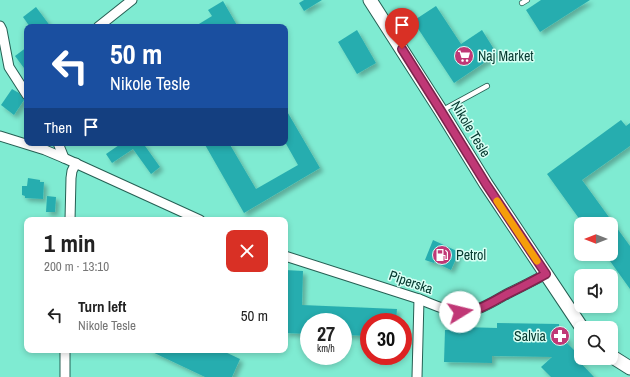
<!DOCTYPE html>
<meta charset="utf-8">
<style>
:root{--surface:#fff;--page:#f2f2f2;--text:#222;--muted:#767676}
body{margin:0;font-family:"Archivo Narrow",sans-serif;background:var(--page);color:var(--text);height:100vh;display:flex;flex-direction:column;font-size:15px;white-space:nowrap}
*{box-sizing:border-box;margin:0}
p{font-size:13px;color:var(--muted)}
.icon{flex:none;width:22px;height:22px;fill:none;stroke:currentColor;stroke-width:2;stroke-linecap:round;stroke-linejoin:round}
.map{position:relative;flex:1;overflow:hidden}
.drawer{position:absolute;left:24px;top:217px;width:264px;height:136px;display:flex;flex-direction:column;background:var(--surface);border-radius:8px;box-shadow:0 2px 6px #0003}
.drawer>*{flex:none}
.top-card{position:absolute;left:24px;top:24px;width:264px;height:122px;border-radius:8px;box-shadow:0 2px 6px #0003;background:#1a4fa0;color:#fff;overflow:hidden}
.needle{width:26px;rotate:270deg}
.fabs{position:absolute;left:574px;top:217px;display:grid;gap:8px}
.fabs a{display:grid;place-items:center;width:44px;height:44px;border-radius:8px;background:var(--surface);box-shadow:0 2px 6px #0003;font-size:20px}
.speed{position:absolute;left:300px;top:313px;display:flex;gap:8px;font-size:20px;font-weight:700;text-align:center}
.speed>*{display:grid;place-content:center;width:52px;height:52px;border-radius:50%;background:var(--surface);box-shadow:0 2px 6px #0003;line-height:1}
.speed small{font-size:10px;font-weight:400}
.speed .limit{border:6px solid #d22;background:#fff;color:#111}
.pin{position:absolute;display:grid;place-items:center;width:34px;height:34px;color:#fff;margin:-41px -17px;border-radius:50% 50% 50% 0;rotate:-45deg;box-shadow:0 0 4px #0007}
.pin .icon{rotate:45deg}
.me{position:absolute;width:44px;margin:-22px;rotate:81deg;stroke-linejoin:round;filter:drop-shadow(0 0 3px #0008)}
.turn{display:flex;align-items:center;gap:14px;height:84px;padding:0 20px;font-size:18px}
.turn .icon{width:52px;height:52px;stroke-width:2.5}
.turn b{display:block;font-size:28px;line-height:34px}
.then{display:flex;align-items:center;height:38px;padding:0 20px;background:#0003;gap:8px;font-size:15px}
.round{display:grid;place-items:center;flex:none;width:42px;height:42px;border-radius:8px;background:var(--page)}
.summary{display:flex;align-items:center;justify-content:space-between;height:68px;padding:0 20px}
h1{font-size:24px;font-weight:800;line-height:30px}
ul{padding:0;list-style:none}
li{display:flex;align-items:center;gap:12px;height:60px;padding:0 20px}
li div{flex:1}
li b{display:block;font-size:15px}
li em{font-style:normal}
.map>svg:first-child{display:block}
</style>
<div class="map">
<svg width="630" height="377" viewBox="0 0 630 377">
<defs>
<filter id="shadow"><feDropShadow dx="3.5" dy="3.5" stdDeviation="2" flood-color="#0004"/></filter>
</defs>
<rect width="100%" height="100%" fill="#7febd2"/>
<g fill="#28adaf" filter="url(#shadow)">
<polygon points="304,0 322,0 304,11 299,3"/>
<polygon points="541,0 590,0 540,32 526,10"/>
<polygon points="223,1 238,27 194,27 212,16 208,10"/>
<polygon points="436,6 461,44 482,30 497,54 454,83 413,21"/>
<polygon points="36,7 51,27 30,27 23,17"/>
<polygon points="357,30 376,63 357,74 338,42"/>
<polygon points="27,47 27,72 15,56"/>
<polygon points="12,89 19,93 24,100 14,115 1,105"/>
<polygon points="285,108 320,168 244,213 204,143 229,143 256,189 298,165 285,142"/>
<polygon points="621,120 626,126 630,123 630,146 582,180 630,246 630,289 605,254 611,254 611,224 583,224 547,174"/>
<polygon points="122,143 143,143 160,167 151,174 133,149 112,163 106,154"/>
<polygon points="28,178 40,180 40,182 44,182 43,199 25,198 25,196 22,195 22,186 27,186"/>
<polygon points="47,196 56,197 55,212 46,212"/>
<polygon points="433,240 459,252 451,270 434,262 434,263 425,260"/>
<polygon points="285,270 303,271 302,305 397,309 396,322 369,322 369,336 343,335 343,322 309,322 309,334 285,333"/>
<polygon points="497,323 559,324 559,331 569,340 566,342 580,356 577,359 594,377 551,377 541,367 552,357 492,356 492,363 444,362 445,330 462,330 463,327 497,328"/>
<polygon points="148,350 221,350 240,359 232,377 205,377"/>
</g>
<g fill="none" stroke-linecap="round" stroke-linejoin="round">
<defs>
<g id="lane">
<polyline points="522,3 527,0"/>
<polyline points="443,110 487,86"/>
</g>
<g id="street">
<polyline points="0,26 2,30 9,67 27,95"/>
<polyline points="98,27 132,0"/>
<polyline points="0,136 45,150 64,158 200,220"/>
<polyline points="58,143 64,158"/>
<polyline points="70,220 71,178 72,171 76,163"/>
<path d="M285,256L419,299C432,304 445,311 460,312C477,312 491,303 505,295C519,288 533,281 546,274"/>
<polyline points="65,377 65,350"/>
<polyline points="417,377 419,299"/>
</g>
<g id="secondary">
<polyline points="370,0 441,111 486,184 582,328"/>
<polyline points="611,356 630,368"/>
</g>
</defs>
<use href="#lane" stroke="#266054" stroke-width="6"/>
<use href="#street" stroke="#266054" stroke-width="11"/>
<use href="#secondary" stroke="#266054" stroke-width="15"/>
<use href="#lane" stroke="#fff" stroke-width="4.5"/>
<use href="#street" stroke="#fff" stroke-width="9"/>
<use href="#secondary" stroke="#fff" stroke-width="13"/>
</g>
<g fill="none" stroke-linecap="round" stroke-linejoin="round">
<defs>
<path id="route" d="M402,49L441,111L486,184L546,274C533,281 520,288 507,294C490,303 480,311 460,312"/>
</defs>
<use href="#route" stroke="#7d244d" stroke-width="10"/>
<use href="#route" stroke="#c03876" stroke-width="7"/>
<polyline stroke="#f59e0b" stroke-width="7" points="497,201 537,261"/>
</g>
<defs>
<symbol id="supermarket-disc" viewBox="-11 -11 22 22"><circle r="9.5" fill="#c03876" stroke="#d7fff4"/><path d="M-6-5.5h2.5l.6 2H6L4.5 2H-2.5L-4.4-4H-6ZM-1.5 3.2a1.3 1.3 0 1 0 .1 0ZM3 3.2a1.3 1.3 0 1 0 .1 0Z" fill="#fff"/></symbol>
<symbol id="fuel-disc" viewBox="-11 -11 22 22"><circle r="9.5" fill="#c03876" stroke="#d7fff4"/><path d="M-5.5-6h7V0h2V4h1.3V-2.5L3-4.5l.8-.8L6-3V5H2.5V1h-1V6h-7ZM-4.2-4.7v3.2H.2V-4.7Z" fill="#fff"/></symbol>
<symbol id="pharmacy-disc" viewBox="-11 -11 22 22"><circle r="9.5" fill="#c03876" stroke="#d7fff4"/><path d="M-2-6h4v4h4v4h-4v4h-4v-4h-4v-4h4Z" fill="#fff"/></symbol>
</defs>
<g fill-rule="evenodd">
<use href="#supermarket-disc" x="453" y="45" width="22" height="22"/>
<use href="#fuel-disc" x="431" y="244" width="22" height="22"/>
<use href="#pharmacy-disc" x="549" y="325" width="22" height="22"/>
</g>
<g text-anchor="middle" stroke-width="3" stroke-linejoin="round" paint-order="stroke">
<g font-size="14" fill="#04382e" stroke="#d7fff4" text-anchor="start">
<text x="478" y="61">Naj Market</text>
<text x="456" y="260">Petrol</text>
<text x="546" y="341" text-anchor="end">Salvia</text>
</g>
<g font-size="14" fill="#04382e" stroke="#d7fff4">
<text transform="translate(471 129) rotate(59)" y="5">Nikole Tesle</text>
<text transform="translate(411 282) rotate(19)" y="5">Piperska</text>
</g>
</g>
</svg>
<div class="fabs">
<a><svg class="needle" viewBox="-14 -14 28 28"><path d="M0-13l5 13h-10z" fill="#e53935"/><path d="M0 13l5-13h-10z" fill="#767676"/></svg></a>
<a><svg class="icon" aria-label="sound" viewBox="0 0 24 24"><path d="M4 9h4l5-4v14l-5-4H4zM17 9q2 3 0 6"/></svg></a>
<a><svg class="icon" aria-label="search" viewBox="0 0 24 24"><circle cx="10" cy="10" r="6"/><path d="M15 15l6 6"/></svg></a>
</div>
<div class="speed"><div>27<small>km/h</small></div><div class="limit">30</div></div>
<div class="pin" style="left:402px;top:49px;background:#d93025"><svg class="icon" aria-label="arrive" viewBox="0 0 24 24"><path d="M6 21V4h12l-3 4 3 4H6"/></svg></div>
<svg class="me" style="left:460px;top:312px" viewBox="-20 -20 40 40"><circle r="19" fill="#fff"/><path d="M0-13L10 11 0 6-10 11z" fill="#c03876"/></svg>
<div class="top-card">
<div class="turn"><svg class="icon" aria-label="left" viewBox="0 0 24 24"><path d="M17 20v-9H6M10 6l-5 5 5 5"/></svg><div><b>50 m</b>Nikole Tesle</div></div>
<div class="then">Then<svg class="icon" aria-label="arrive" viewBox="0 0 24 24"><path d="M6 21V4h12l-3 4 3 4H6"/></svg></div>
</div>
<section class="drawer">
<div class="summary"><div><h1>1 min</h1><p>200 m · 13:10</p></div><a class="round" style="background:#d93025;color:#fff"><svg class="icon" aria-label="close" viewBox="0 0 24 24"><path d="M6 6l12 12M18 6L6 18"/></svg></a></div>
<ul>
<li><svg class="icon" aria-label="left" viewBox="0 0 24 24"><path d="M17 20v-9H6M10 6l-5 5 5 5"/></svg><div><b>Turn left</b><p>Nikole Tesle</p></div><em>50 m</em></li>
</ul>
</section>
</div>
